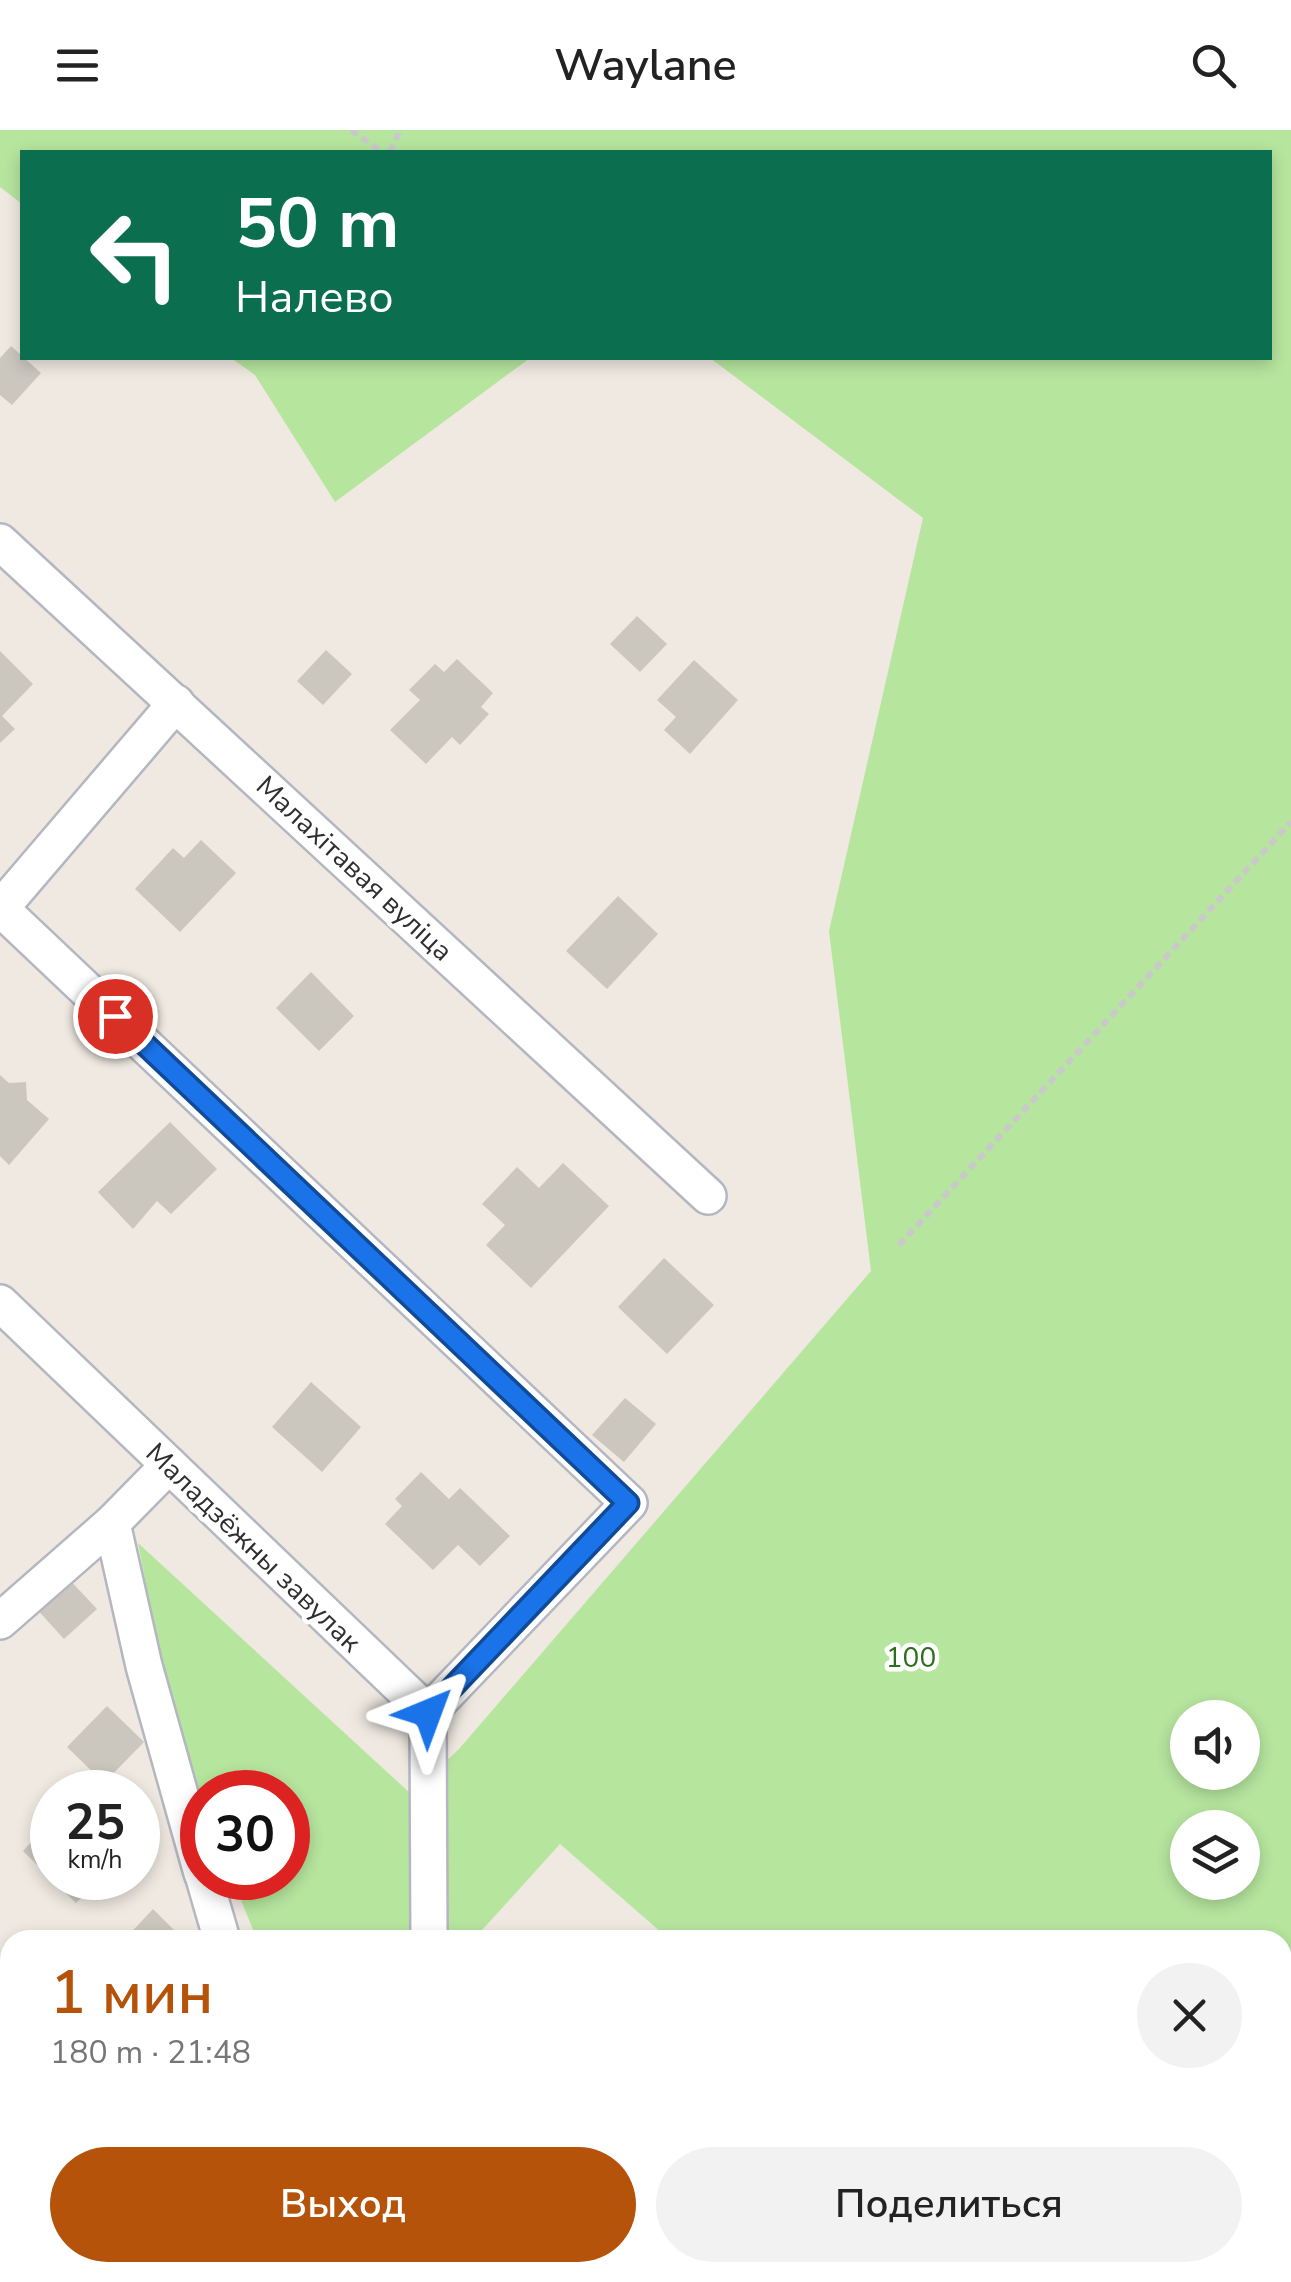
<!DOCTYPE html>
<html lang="ru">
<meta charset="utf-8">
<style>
:root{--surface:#fff;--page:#f2f2f2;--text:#222;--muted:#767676;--accent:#b45309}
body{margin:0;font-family:"Nunito Sans",sans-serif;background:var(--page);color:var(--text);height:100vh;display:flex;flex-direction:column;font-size:38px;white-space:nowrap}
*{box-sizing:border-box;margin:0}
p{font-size:32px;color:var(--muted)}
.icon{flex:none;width:55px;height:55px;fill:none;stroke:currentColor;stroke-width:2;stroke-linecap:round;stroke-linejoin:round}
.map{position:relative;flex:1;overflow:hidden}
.side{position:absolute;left:0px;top:1800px;width:1292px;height:352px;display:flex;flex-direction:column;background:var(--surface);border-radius:30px 30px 0 0;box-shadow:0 5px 15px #0003}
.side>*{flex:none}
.top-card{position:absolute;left:20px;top:20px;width:1252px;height:210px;border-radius:0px;box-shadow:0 5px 15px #0003;background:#0b6e4f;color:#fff;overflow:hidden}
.fabs{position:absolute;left:1170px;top:1570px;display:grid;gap:20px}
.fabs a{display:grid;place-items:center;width:90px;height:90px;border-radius:50%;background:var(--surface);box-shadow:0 5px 15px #0003;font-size:50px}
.speed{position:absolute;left:30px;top:1640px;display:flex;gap:20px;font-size:50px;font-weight:700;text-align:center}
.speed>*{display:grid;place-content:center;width:130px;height:130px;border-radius:50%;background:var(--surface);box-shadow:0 5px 15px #0003;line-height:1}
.speed small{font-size:25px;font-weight:400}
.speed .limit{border:15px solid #d22;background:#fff;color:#111}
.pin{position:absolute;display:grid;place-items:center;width:85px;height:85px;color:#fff;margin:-42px;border:5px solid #fff;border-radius:50%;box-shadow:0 2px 10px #0007}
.me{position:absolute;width:110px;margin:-55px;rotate:44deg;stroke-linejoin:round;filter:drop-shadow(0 0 8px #0008)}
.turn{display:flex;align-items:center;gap:35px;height:210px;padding:0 50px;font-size:45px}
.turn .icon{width:130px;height:130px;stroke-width:2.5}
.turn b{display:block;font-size:70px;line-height:85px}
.round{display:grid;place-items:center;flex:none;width:105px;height:105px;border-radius:52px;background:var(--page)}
.headline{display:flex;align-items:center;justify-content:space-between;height:170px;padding:0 50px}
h1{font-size:60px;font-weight:600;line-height:75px;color:var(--accent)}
.cta{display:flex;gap:20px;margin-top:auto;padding:20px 50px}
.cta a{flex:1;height:115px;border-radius:60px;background:var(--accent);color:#fff;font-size:40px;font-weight:600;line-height:115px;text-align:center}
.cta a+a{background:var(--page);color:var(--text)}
header{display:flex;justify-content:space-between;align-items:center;height:130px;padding:0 50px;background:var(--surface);font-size:45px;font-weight:600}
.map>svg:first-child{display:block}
</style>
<header><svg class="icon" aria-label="menu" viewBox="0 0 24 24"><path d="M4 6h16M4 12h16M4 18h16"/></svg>Waylane<svg class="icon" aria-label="search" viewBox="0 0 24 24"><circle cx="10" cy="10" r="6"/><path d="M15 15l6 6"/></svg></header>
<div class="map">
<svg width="1291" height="2152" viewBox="0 0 1291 2152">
<rect width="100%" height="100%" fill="#efe9e1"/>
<g fill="#b6e59e" fill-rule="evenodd">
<path d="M0,0H1291V2152H935L944,2142H1282V1810H670L560,1714L473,1810H263L254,1802L232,1748H288V1662H202V1674L175,1607L138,1413L411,1664L459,1619L871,1141L829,801L923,388L710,228H1270V22H22V74L0,57ZM1188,1588H1242V1642H1188ZM1188,1698H1242V1752H1188Z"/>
<polygon points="231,228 530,228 335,372 255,245"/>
</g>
<g fill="#cbc7bf">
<polygon points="11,216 41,243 12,275 0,265 0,228"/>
<polygon points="637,486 667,514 640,542 610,514"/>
<polygon points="326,520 352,544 323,575 297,551"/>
<polygon points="0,521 33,554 2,586 15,599 0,613"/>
<polygon points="457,529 493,563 481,577 489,584 460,615 452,607 426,634 390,600 420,570 409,560 435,534 444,542"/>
<polygon points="694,530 738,570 690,624 664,600 676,587 657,570"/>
<polygon points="201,710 236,743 180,802 135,759 173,718 184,728"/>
<polygon points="618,766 658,804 607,859 566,821"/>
<polygon points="311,842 354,886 319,921 276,878"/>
<polygon points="0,945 9,953 26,952 27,970 49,989 9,1035 0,1026"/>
<polygon points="170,992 217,1039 171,1084 157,1071 133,1099 98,1062"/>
<polygon points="563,1033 609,1076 531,1158 486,1115 505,1095 482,1074 517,1037 539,1058"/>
<polygon points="664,1128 714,1175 667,1224 618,1177"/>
<polygon points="311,1252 361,1297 322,1342 272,1297"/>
<polygon points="625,1268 656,1294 624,1332 592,1305"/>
<polygon points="421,1342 449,1369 460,1358 510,1406 480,1436 458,1415 433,1440 385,1394 402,1376 395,1369"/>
<polygon points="65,1445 97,1479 64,1509 33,1475"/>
<polygon points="107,1576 144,1612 104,1653 67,1617"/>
<polygon points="52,1690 52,1748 102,1748 76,1773 23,1721"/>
<polygon points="153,1779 177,1803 171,1810 124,1810"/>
</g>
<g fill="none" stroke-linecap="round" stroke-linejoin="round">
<defs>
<g id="minor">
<polyline points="0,412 708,1066"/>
<polyline points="0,779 176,573"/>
<polyline points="0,1173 428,1583 629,1373 0,778"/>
<polyline points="112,1393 144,1536 202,1743"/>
<polyline points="0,1491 112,1393 169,1335"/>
<polyline points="428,1583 429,1810"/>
<polyline points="204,1748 222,1810"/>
<polyline points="339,2152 348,2142"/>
</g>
</defs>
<use href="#minor" stroke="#b4b7c1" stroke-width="40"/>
<g stroke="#c9c9c9" stroke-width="6" stroke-dasharray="8 5" stroke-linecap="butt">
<polyline points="351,0 382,22"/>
<polyline points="390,22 400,0"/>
<polyline points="899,1115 1291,692"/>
</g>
<use href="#minor" stroke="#fff" stroke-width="35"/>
</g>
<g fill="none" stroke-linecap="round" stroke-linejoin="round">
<defs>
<polyline id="route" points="115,886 628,1373 428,1583"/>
</defs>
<use href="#route" stroke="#114b97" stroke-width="25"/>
<use href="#route" stroke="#1a73e8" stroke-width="18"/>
</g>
<g text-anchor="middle" stroke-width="9" stroke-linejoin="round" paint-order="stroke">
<g font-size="28" fill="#2e2e2e" stroke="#fff">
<text transform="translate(355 738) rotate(43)" y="10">Малахітавая вуліца</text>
<text transform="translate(254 1417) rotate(44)" y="10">Маладзёжны завулак</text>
</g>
<g font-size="28" fill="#2c6e1b" stroke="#fff">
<text x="911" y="1537">100</text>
</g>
</g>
</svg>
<div class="fabs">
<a><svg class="icon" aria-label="sound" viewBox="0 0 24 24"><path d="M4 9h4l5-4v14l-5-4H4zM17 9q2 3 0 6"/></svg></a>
<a><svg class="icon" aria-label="layers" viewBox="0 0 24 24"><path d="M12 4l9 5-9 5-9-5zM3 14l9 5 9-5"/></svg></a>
</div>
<div class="speed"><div>25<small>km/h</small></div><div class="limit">30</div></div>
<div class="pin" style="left:115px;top:886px;background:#d93025"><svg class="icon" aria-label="arrive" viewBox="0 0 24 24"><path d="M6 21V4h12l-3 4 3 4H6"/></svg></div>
<svg class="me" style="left:428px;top:1583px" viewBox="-20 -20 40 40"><path d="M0-17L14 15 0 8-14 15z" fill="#1a73e8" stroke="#fff" stroke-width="4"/></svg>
<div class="top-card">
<div class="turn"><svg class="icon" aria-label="left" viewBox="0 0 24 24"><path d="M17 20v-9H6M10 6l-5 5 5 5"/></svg><div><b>50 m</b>Налево</div></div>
</div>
<section class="side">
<div class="headline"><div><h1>1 мин</h1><p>180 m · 21:48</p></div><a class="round"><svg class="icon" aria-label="close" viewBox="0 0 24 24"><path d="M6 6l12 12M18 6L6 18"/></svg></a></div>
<div class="cta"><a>Выход</a><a>Поделиться</a></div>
</section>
</div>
